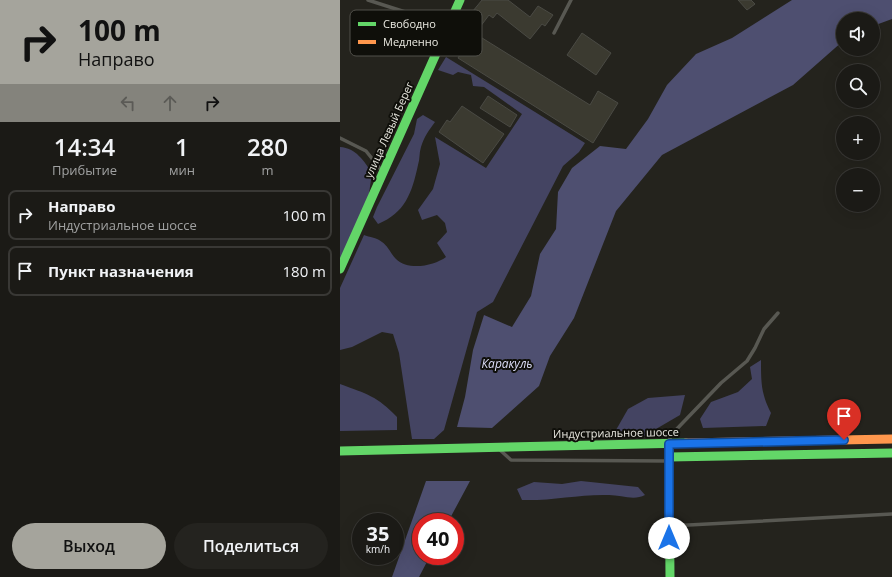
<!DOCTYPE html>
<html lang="ru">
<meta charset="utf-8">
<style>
:root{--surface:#1b1a16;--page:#24231f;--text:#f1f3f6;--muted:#a0a1a1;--line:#393835;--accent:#a5a49c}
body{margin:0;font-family:"Open Sans",sans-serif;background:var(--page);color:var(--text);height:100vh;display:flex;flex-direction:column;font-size:15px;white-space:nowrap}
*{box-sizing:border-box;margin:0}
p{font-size:13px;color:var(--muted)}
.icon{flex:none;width:22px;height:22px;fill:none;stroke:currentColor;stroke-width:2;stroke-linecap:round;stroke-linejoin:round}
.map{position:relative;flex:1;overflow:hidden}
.details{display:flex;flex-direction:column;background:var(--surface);width:340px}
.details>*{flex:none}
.guide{background:#a5a49c;color:#111;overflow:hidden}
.tools{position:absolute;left:496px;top:12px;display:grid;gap:8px}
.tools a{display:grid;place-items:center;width:44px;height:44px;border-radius:50%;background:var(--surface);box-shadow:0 4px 16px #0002,0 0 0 1px var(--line);font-size:20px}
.speed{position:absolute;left:12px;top:513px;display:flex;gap:8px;font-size:20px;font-weight:700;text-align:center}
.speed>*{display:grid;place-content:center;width:52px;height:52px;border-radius:50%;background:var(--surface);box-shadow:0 4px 16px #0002,0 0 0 1px var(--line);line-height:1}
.speed small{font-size:10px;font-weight:400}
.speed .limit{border:6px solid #d22;background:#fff;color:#111}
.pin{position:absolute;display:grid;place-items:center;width:34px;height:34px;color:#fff;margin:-41px -17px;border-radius:50% 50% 50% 0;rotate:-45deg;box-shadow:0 0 4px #0007}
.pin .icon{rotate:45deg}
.me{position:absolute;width:44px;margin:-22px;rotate:0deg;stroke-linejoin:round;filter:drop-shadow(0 0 3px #0008)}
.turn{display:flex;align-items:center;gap:14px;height:84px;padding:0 12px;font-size:18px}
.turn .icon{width:52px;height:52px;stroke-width:2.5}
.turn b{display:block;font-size:28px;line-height:34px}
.lanes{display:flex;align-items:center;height:38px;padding:0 12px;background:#0003;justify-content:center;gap:20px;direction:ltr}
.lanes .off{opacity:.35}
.eta{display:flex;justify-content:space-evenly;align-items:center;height:68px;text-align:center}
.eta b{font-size:24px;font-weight:600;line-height:28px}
.button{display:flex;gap:8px;margin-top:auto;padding:8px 12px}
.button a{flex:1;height:46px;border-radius:24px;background:var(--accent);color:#111;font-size:16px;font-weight:600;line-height:46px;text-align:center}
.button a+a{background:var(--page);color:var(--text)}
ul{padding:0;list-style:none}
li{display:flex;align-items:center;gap:12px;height:50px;margin:0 8px 6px;padding:0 4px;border:2px solid var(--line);border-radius:8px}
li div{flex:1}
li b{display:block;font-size:15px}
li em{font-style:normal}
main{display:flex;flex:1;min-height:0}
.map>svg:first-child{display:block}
</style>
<main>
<section class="details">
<div class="guide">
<div class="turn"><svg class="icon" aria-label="right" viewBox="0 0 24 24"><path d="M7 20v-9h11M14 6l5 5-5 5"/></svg><div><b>100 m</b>Направо</div></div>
<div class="lanes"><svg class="icon off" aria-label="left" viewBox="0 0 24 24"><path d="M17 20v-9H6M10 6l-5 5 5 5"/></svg><svg class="icon off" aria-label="ahead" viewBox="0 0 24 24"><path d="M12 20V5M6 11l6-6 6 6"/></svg><svg class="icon" aria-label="right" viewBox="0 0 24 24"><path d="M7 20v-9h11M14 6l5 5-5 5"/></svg></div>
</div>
<div class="eta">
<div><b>14:34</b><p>Прибытие</p></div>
<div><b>1</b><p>мин</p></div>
<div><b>280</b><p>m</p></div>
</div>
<ul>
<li><svg class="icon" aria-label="right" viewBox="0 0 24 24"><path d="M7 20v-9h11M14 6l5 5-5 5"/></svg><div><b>Направо</b><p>Индустриальное шоссе</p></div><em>100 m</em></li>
<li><svg class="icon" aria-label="arrive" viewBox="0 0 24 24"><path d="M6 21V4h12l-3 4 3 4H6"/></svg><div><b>Пункт назначения</b></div><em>180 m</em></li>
</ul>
<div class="button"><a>Выход</a><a>Поделиться</a></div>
</section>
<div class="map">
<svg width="552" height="577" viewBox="0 0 552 577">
<rect width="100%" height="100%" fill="#24231d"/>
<g fill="#444462">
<path d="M106,57L245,143L239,152L223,166L153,302L137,312L104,430L94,439H72L59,353L53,334L42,332L12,347L0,350V288L24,235C29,237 38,238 42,242C48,246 51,254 56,259C68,271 94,266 106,257L97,243L107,232L105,223L97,215L82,220L78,210L93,189L100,164L95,137L146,168L182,114L144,87L133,86L131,75L118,72L113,75L98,70Z"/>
<path d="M83,115L95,122C89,130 84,137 81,147C79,153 80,159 78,165C72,193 65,213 38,224L33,217L37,207L74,134L77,119Z"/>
<path d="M0,147C16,148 24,161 32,173L27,207L0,266Z"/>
<path d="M421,360C421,382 421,394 431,413L426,426L363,428L360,419L371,402L398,392L412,379L410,367Z"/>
<path d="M0,384C27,394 37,396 57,417V430L0,431Z"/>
<polygon points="345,395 340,415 304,436 276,430 288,409 308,398"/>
<path d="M241,481L298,487L305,495C294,501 281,495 269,495C240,494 211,501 182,500L177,489L194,482L222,484Z"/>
</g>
<g fill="#4e4f70">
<polygon points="452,0 552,0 552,19 533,26 533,19 503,19 503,41 453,85 322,155 276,211 234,318 210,356 199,386 152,428 117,427 125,397 133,350 144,315 172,327 191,296 200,254 216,229 218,192 232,168 260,146 286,149 308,119 327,85 356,54 392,38"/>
<polygon points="86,481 130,481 108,522 81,522 81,556 90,556 79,577 52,577"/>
</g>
<g fill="#3b3a30" stroke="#4a4a44">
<polygon points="142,0 168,0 190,17 198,6 213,15 205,26 202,24 190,39 157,13 153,18 149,15 140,27 128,17"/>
<polygon points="398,0 411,0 415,4 407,10"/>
<polygon points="134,33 250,105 258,91 278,103 253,143 118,58"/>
<polygon points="242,33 271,53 256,75 227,55"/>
<polygon points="148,96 177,115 170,127 140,108"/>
<polygon points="122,106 164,134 143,163 99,132 107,120 110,122"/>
</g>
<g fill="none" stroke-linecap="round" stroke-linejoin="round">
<g stroke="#585852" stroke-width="3.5">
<polyline points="28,0 84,18 108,23"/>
<polyline points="214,33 231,0"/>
<polyline points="0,138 26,151 42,171"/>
<polyline points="329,442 331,435 381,383 407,361 415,348 424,329 438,313"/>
<polyline points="160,450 171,460 328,461"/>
<polyline points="330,526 552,514"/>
</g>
<g stroke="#63d668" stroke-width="9">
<polyline points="0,269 120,0"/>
<polyline points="0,451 346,443"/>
<polyline points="329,451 330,577"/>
<polyline points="329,457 552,453"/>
</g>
<polyline stroke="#ff974d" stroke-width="9" points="346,443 552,439"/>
</g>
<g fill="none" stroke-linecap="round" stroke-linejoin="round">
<defs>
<polyline id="route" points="329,538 329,444 504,440"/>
</defs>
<use href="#route" stroke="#114b97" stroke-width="10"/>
<use href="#route" stroke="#1a73e8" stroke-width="7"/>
</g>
<g text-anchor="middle" stroke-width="4" stroke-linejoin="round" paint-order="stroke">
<g font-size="11" fill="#eae9e1" stroke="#0f0f0a">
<text transform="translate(49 130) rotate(-66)" y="4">улица Левый Берег</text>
<text transform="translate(276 433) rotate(-1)" y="4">Индустриальное шоссе</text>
</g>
<g font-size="12" font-style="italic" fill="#dcddf8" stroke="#0f0f0a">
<text x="167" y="368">Каракуль</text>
</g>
</g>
<rect x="10" y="10" width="132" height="46" rx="6" fill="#0f0f0a" stroke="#51504a" stroke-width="1"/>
<rect x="18" y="22" width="18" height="4" fill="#63d668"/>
<rect x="18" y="40" width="18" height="4" fill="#ff974d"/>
<g font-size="11" fill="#eae9e1">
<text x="43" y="28">Свободно</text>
<text x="43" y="46">Медленно</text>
</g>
</svg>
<div class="tools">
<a><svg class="icon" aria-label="sound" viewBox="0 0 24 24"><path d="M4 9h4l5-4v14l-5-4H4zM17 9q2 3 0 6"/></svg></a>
<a><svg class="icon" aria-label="search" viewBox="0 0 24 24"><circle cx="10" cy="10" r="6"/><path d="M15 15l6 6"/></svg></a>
<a>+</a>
<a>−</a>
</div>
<div class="speed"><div>35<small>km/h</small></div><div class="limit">40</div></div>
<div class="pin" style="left:504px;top:440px;background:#d93025"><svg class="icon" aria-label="arrive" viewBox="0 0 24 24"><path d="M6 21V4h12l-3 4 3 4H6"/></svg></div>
<svg class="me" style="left:329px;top:538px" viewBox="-20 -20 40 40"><circle r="19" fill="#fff"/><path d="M0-13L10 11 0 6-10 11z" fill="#1a73e8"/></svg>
</div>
</main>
